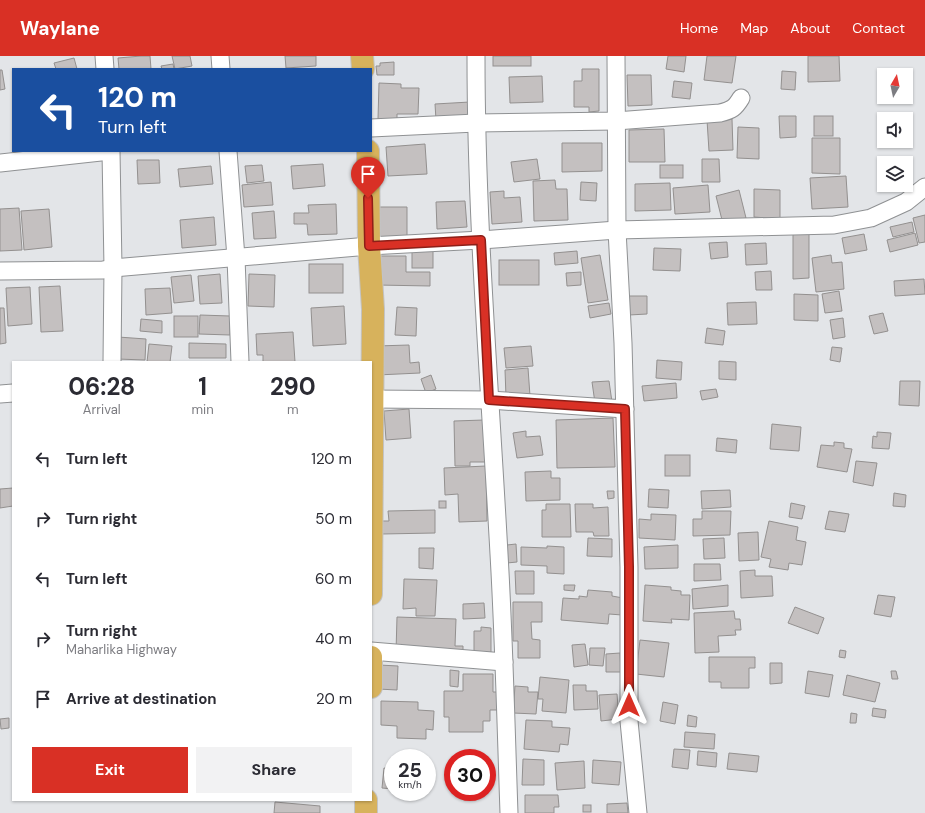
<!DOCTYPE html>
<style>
:root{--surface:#fff;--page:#f2f2f3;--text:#2b2b33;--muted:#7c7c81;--accent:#d93025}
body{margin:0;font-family:"DM Sans",sans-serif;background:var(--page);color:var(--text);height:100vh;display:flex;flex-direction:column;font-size:15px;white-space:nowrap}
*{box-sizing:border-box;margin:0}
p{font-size:13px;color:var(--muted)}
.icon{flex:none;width:22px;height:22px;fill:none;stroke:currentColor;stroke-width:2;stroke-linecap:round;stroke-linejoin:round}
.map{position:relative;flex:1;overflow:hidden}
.details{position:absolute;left:12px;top:305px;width:360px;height:440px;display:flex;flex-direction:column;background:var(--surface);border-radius:0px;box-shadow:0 1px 3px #0004}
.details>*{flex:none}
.top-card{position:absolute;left:12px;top:12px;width:360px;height:84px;border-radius:0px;box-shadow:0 1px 3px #0004;background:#1a4fa0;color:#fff;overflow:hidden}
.needle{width:26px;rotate:9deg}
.tools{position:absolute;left:877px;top:12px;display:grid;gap:8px}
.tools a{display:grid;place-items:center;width:36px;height:36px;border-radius:0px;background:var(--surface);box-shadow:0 1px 3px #0004;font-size:20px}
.speed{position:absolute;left:384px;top:693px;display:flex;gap:8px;font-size:20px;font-weight:700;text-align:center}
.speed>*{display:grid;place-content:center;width:52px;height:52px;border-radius:50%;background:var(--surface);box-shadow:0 1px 3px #0004;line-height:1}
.speed small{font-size:10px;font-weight:400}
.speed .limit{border:6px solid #d22;background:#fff;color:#111}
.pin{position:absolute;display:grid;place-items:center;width:34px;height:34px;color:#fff;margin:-41px -17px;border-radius:50% 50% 50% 0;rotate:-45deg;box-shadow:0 0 4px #0007}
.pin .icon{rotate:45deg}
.me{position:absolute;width:44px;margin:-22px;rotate:0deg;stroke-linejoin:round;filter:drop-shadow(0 0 3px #0008)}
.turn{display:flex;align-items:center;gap:14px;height:84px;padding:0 20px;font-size:18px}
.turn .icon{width:52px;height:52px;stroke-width:2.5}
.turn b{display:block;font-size:28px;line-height:34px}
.eta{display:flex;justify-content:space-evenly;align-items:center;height:68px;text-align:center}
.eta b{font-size:24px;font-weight:700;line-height:28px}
.primary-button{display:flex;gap:8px;margin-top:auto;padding:8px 20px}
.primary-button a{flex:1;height:46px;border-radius:0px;background:var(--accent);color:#fff;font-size:16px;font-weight:700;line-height:46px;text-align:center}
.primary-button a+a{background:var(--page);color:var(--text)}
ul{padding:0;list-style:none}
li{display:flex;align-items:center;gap:12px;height:60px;padding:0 20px}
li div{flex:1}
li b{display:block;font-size:15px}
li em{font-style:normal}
header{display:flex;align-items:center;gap:24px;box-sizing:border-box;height:56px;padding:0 20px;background:var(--accent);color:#fff}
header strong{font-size:19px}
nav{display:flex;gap:22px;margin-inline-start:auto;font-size:14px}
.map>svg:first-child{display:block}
</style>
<header>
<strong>Waylane</strong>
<nav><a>Home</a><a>Map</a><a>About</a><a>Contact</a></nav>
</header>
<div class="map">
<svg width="925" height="757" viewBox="0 0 925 757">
<rect width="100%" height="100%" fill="#e3e5e8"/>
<g fill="#c4c0c0" stroke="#93908f">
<polygon points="141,0 150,0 151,13 119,13 118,2"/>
<polygon points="172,0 190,0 192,10 175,13"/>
<polygon points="285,0 316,0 316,10 286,12"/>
<rect x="493" y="0" width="38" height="10"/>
<polygon points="668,0 686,0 684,16 666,13"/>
<polygon points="707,0 736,0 732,27 704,24"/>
<polygon points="808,0 839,0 840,25 808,26"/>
<polygon points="74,2 77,13 56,13 54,7"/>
<polygon points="394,6 394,19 377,19 376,10 380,10 380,7"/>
<polygon points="173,8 174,13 162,13 161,10"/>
<polygon points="582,13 599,13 599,55 589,56 589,51 574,51 574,25 582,25"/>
<polygon points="0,14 2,14 5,33 0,34"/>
<polygon points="782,15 796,16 795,34 781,33"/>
<polygon points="627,19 651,19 652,49 628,50"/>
<polygon points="542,20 543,46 510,47 509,21"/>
<polygon points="674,25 692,27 690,43 672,41"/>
<polygon points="379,27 401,28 401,32 419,32 418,58 397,58 397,64 378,63"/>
<polygon points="470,46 471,63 436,64 435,48"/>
<polygon points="779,60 796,60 796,81 780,82"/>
<rect x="814" y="60" width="19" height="20"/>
<polygon points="732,63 733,94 709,95 707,64"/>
<polygon points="738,71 759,72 759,103 737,102"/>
<polygon points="664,73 665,106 629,106 629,74"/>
<polygon points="812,82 840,82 840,118 812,117"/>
<polygon points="562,87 602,87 602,115 562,116"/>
<polygon points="425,88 427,118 388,120 386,91"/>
<polygon points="537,103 540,123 514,126 511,106"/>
<polygon points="702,103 719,103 720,126 702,126"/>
<polygon points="137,104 159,104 160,127 138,128"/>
<polygon points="323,108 325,130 293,133 291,110"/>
<polygon points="262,109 264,125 247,127 245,110"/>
<rect x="660" y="109" width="23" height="13"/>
<polygon points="211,110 213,128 180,131 178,113"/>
<polygon points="846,120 848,151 812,153 810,122"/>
<polygon points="555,124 556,133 567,133 568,164 534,165 533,125"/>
<polygon points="271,126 273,149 244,151 242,129"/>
<polygon points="581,126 597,127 596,145 580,144"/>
<polygon points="670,127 671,154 635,155 635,128"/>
<polygon points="708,129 710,156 675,158 673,132"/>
<polygon points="754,133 780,134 780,163 754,161"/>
<polygon points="739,134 746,162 723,168 716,140"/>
<polygon points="504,135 504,142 520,141 522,166 492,168 490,136"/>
<polygon points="465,145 467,171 437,173 436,146"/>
<polygon points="336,148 337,178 308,179 307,168 294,168 294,157 309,157 308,149"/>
<polygon points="374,151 407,151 407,183 375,183"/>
<polygon points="19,152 22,194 0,195 0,153"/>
<polygon points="49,153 52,191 24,194 21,155"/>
<polygon points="274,155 276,182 254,183 252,157"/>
<polygon points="925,159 925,186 919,187 913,162"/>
<polygon points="214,161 216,189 182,192 180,164"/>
<polygon points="912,166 914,176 893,181 890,171"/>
<polygon points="809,177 809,222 793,223 793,178"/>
<polygon points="915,177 918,189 890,196 887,184"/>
<polygon points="864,178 867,194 845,198 842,182"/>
<polygon points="727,186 728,201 711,203 709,187"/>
<polygon points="766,187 767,208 746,209 745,188"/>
<polygon points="654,192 681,193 680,215 653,214"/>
<rect x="412" y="195" width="21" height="17"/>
<polygon points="577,195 578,207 555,209 554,197"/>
<polygon points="600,199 608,244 588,247 581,202"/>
<polygon points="831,199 832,207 842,206 844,233 816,236 812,202"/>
<polygon points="377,200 406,200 406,216 430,216 430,230 377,229"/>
<rect x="499" y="204" width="40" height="25"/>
<rect x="309" y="208" width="34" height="29"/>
<polygon points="771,215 772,234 756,234 755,216"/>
<polygon points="581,216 581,229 567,230 566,217"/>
<polygon points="220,218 222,247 200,248 198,220"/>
<polygon points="249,218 275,219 274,251 248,250"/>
<polygon points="191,219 194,245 174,247 171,221"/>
<polygon points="924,223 925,238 895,240 894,225"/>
<polygon points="60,230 63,275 41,276 39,231"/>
<polygon points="30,231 32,268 8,270 6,232"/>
<polygon points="170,232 172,257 146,259 145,233"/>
<polygon points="839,235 842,255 825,257 822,238"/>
<polygon points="794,238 818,239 818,265 794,264"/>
<polygon points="628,240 647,240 647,258 629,259"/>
<polygon points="756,246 757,268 728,269 727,247"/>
<polygon points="609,247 611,258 590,262 588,250"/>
<polygon points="344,250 346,288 313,290 311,252"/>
<polygon points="397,251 417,252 416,280 395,279"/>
<polygon points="0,252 4,252 6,287 0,288"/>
<polygon points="883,257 888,275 874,278 869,260"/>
<polygon points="200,259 230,260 230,279 199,278"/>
<rect x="174" y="260" width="24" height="21"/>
<polygon points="843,262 845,281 833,283 830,264"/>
<polygon points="141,263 162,265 162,277 140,275"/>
<polygon points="707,272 725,275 723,289 705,287"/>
<polygon points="293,276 295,306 263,306 263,299 257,299 256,278"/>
<polygon points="118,281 146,283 145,304 117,303"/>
<polygon points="189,287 226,288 226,302 189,302"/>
<polygon points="149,288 172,290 170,306 147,306"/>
<polygon points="409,289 410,307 419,306 420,317 377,319 376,290"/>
<polygon points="531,290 533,310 506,312 504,292"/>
<polygon points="832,291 842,292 840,306 830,304"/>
<polygon points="657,304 682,306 681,324 656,322"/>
<polygon points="719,305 736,306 736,324 719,323"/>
<polygon points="528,312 530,340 506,341 505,314"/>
<polygon points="431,319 436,333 426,337 421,323"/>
<polygon points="609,325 612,346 595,347 592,326"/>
<polygon points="900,325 920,325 919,350 899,349"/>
<polygon points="676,327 677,342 644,345 642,330"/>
<polygon points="716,333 718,341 702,344 700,335"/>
<polygon points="409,353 411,382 386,384 384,355"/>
<polygon points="613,362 615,411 557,412 556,364"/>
<polygon points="484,364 485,406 470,406 470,410 455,410 454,365"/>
<polygon points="772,368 801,371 799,395 770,393"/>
<polygon points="526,375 526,381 540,380 543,399 517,402 513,377"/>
<polygon points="877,376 891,377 889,393 872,392 873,380 877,381"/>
<polygon points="717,382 737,384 736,397 716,395"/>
<polygon points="834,386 844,387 844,392 852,393 847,416 817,411 821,389 834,390"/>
<rect x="665" y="399" width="25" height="21"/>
<polygon points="856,405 877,407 873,430 853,426"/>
<polygon points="486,410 487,465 459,466 458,438 445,439 444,412"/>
<polygon points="551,415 551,422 560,422 560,444 526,445 525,416"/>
<polygon points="13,432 13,450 0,452 0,433"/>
<polygon points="649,433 669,434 668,452 648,451"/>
<polygon points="730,434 731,451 702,453 701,435"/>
<polygon points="607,435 614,435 614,442 608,443"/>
<polygon points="894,437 906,439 905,451 893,450"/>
<rect x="439" y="445" width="7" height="7"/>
<polygon points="791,447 805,450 802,463 789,461"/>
<polygon points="546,448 570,448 571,481 542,481 542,454 546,454"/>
<polygon points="575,448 593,448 593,452 608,451 609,480 594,480 593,476 576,476"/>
<polygon points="435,454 435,477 382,478 381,465 389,465 388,455"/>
<polygon points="702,455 731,455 730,479 693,480 693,463 702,463"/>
<polygon points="829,455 849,458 845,476 825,473"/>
<polygon points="651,458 676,459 675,484 639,482 639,463 651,464"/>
<polygon points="769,465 798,471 796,484 806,486 802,509 789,507 788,514 769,511 771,503 761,501"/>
<polygon points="758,476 759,504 739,505 738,477"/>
<polygon points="588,482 612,483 612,501 587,500"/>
<polygon points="724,482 725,502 704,503 703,483"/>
<polygon points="516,488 517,506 507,507 507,489"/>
<polygon points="678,489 678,512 645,513 644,491"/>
<polygon points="547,490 564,491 564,518 547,517 547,510 521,509 521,491 547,492"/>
<polygon points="419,492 434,492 433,513 419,512"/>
<polygon points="694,508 720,508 721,524 694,525"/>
<polygon points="755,514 755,520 772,520 773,540 741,542 740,515"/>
<polygon points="515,515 534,515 534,538 516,538"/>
<polygon points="404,523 437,524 435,560 416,560 416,552 403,553"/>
<polygon points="564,529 575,529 574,535 564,534"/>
<polygon points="645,529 671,531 671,534 681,535 681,539 690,539 689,564 671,563 672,567 643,565"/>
<polygon points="728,529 728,550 693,553 692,533"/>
<polygon points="588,534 612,536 612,540 623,542 622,559 609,558 608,568 561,564 563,542 579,543 579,540 587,541"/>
<polygon points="878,539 895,541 891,561 874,558"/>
<polygon points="513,546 542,546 542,566 531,566 532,583 540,584 540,602 518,602 518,585 513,585"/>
<polygon points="484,547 485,562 463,563 463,548"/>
<polygon points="795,551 824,562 818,578 788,567"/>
<polygon points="734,555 735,563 740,563 741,574 735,574 736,579 718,580 719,596 695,597 694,557"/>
<polygon points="397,561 456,563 455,590 463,590 463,598 396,596"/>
<polygon points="481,571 491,572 491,601 474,601 474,575 481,575"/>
<polygon points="640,584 669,587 664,621 636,618"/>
<polygon points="585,588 588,609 574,611 572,589"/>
<polygon points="590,592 605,592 603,610 589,609"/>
<polygon points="840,594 846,595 845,602 839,601"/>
<polygon points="620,597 621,616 606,616 606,598"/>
<polygon points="709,601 755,601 755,612 749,612 749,632 721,632 721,626 709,626"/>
<polygon points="770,607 782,607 782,627 770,628"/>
<polygon points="379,609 398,610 397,634 378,633"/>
<polygon points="450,614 459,615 458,631 450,630"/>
<polygon points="808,615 833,619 829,641 805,637"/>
<polygon points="891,615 896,615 898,623 892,623"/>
<polygon points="463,618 493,618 493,636 498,636 498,654 490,654 490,665 483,665 483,676 449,676 449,661 444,661 444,635 463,635"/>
<polygon points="847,619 880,627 875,646 843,639"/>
<polygon points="540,621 569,624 566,657 542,655 543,643 538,643"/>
<polygon points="573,629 586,629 586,635 597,635 598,653 574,654"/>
<polygon points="515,630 528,631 528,636 538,636 536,658 513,657"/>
<polygon points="617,638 619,663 601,665 599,639"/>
<polygon points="381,645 418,646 418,654 434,655 433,674 426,673 426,683 397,682 397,670 381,669"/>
<polygon points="663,646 678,649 675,668 660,665"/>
<polygon points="873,652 886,654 885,662 872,660"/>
<polygon points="851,657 857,658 856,667 850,667"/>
<polygon points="688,659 697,661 696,671 687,670"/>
<polygon points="9,662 9,672 1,673 0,663"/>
<polygon points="526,664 552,665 552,671 570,672 568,689 560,688 559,696 524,693"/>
<polygon points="685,676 715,678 714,693 684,691"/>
<polygon points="674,693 690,694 688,713 672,711"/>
<polygon points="698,695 717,697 716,711 697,709"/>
<polygon points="729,697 759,700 757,716 727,713"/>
<polygon points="523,703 544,704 544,729 522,729"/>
<polygon points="593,704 621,706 619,729 592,727"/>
<polygon points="584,705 585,732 557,734 555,707"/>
<polygon points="384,712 393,713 393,733 382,732"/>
<polygon points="525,739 558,739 559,751 554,751 554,757 525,757"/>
<polygon points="275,746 320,750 320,757 274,757"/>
<polygon points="627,747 628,757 607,757 607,748"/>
<rect x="583" y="749" width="8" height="7"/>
</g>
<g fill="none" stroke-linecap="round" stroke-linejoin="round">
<defs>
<g id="minor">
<polyline points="104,0 105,13"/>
<polyline points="220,0 221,13"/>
<path d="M476,0C476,166 490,332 499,498C504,584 506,671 509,757"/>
<polyline points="616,0 617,174 623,287 629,511 629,665 638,757"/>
<path d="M371,72L476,67L616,65L720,57C732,54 735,52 741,42"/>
<polyline points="111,95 113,212 112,306"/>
<polyline points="228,95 236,202 240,306"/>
<polyline points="0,107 110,95"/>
<polyline points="0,215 103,214 113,212 369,190 481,184 617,174 834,169 871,162 906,146 925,131"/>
<polyline points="0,338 13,337"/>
<polyline points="371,343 489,344 625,353"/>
<polyline points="371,595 504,606"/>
</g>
<g id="trunk">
<polyline points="362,0 363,13"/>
<polyline points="368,95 369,190 373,253 371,538"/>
<polyline points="371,601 371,631"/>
<polyline points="366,757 366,744"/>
</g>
</defs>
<use href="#minor" stroke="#8f9193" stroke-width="19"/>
<use href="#trunk" stroke="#c3c3c3" stroke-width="24"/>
<use href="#minor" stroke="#fff" stroke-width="17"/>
<use href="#trunk" stroke="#d7b25c" stroke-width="22"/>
</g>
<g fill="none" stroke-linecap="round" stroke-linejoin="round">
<defs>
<polyline id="route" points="368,142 369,190 481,184 489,344 625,353 629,511 629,649"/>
</defs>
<use href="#route" stroke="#8d1f18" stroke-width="10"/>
<use href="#route" stroke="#d93025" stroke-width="7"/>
</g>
</svg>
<div class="tools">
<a><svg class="needle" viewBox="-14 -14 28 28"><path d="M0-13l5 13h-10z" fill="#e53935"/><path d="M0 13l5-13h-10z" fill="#7c7c81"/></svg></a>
<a><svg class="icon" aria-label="sound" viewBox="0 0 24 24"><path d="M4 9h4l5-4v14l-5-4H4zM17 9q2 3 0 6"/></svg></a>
<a><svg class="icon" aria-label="layers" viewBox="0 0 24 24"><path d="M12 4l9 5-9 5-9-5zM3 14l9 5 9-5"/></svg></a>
</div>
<div class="speed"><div>25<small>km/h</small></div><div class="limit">30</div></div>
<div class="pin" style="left:368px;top:142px;background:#d93025"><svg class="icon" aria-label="arrive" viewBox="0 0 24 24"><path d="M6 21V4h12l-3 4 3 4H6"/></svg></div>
<svg class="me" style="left:629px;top:649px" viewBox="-20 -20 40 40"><path d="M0-17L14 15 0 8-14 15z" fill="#d93025" stroke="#fff" stroke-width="4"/></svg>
<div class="top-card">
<div class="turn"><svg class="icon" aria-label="left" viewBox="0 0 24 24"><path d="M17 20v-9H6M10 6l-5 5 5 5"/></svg><div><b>120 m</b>Turn left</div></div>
</div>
<section class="details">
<div class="eta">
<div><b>06:28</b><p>Arrival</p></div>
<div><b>1</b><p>min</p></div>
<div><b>290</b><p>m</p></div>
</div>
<ul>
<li><svg class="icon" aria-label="left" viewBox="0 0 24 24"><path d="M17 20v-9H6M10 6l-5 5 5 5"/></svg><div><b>Turn left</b></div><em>120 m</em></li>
<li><svg class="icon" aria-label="right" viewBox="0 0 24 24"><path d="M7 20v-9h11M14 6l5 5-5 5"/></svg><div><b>Turn right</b></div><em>50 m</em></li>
<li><svg class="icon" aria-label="left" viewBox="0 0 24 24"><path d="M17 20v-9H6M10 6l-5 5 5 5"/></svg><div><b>Turn left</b></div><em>60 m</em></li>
<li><svg class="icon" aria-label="right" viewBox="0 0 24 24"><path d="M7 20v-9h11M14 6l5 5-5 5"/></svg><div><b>Turn right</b><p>Maharlika Highway</p></div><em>40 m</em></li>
<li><svg class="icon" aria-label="arrive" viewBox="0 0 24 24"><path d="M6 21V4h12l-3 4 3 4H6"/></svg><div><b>Arrive at destination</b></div><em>20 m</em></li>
</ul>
<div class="primary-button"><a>Exit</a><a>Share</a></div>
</section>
</div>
